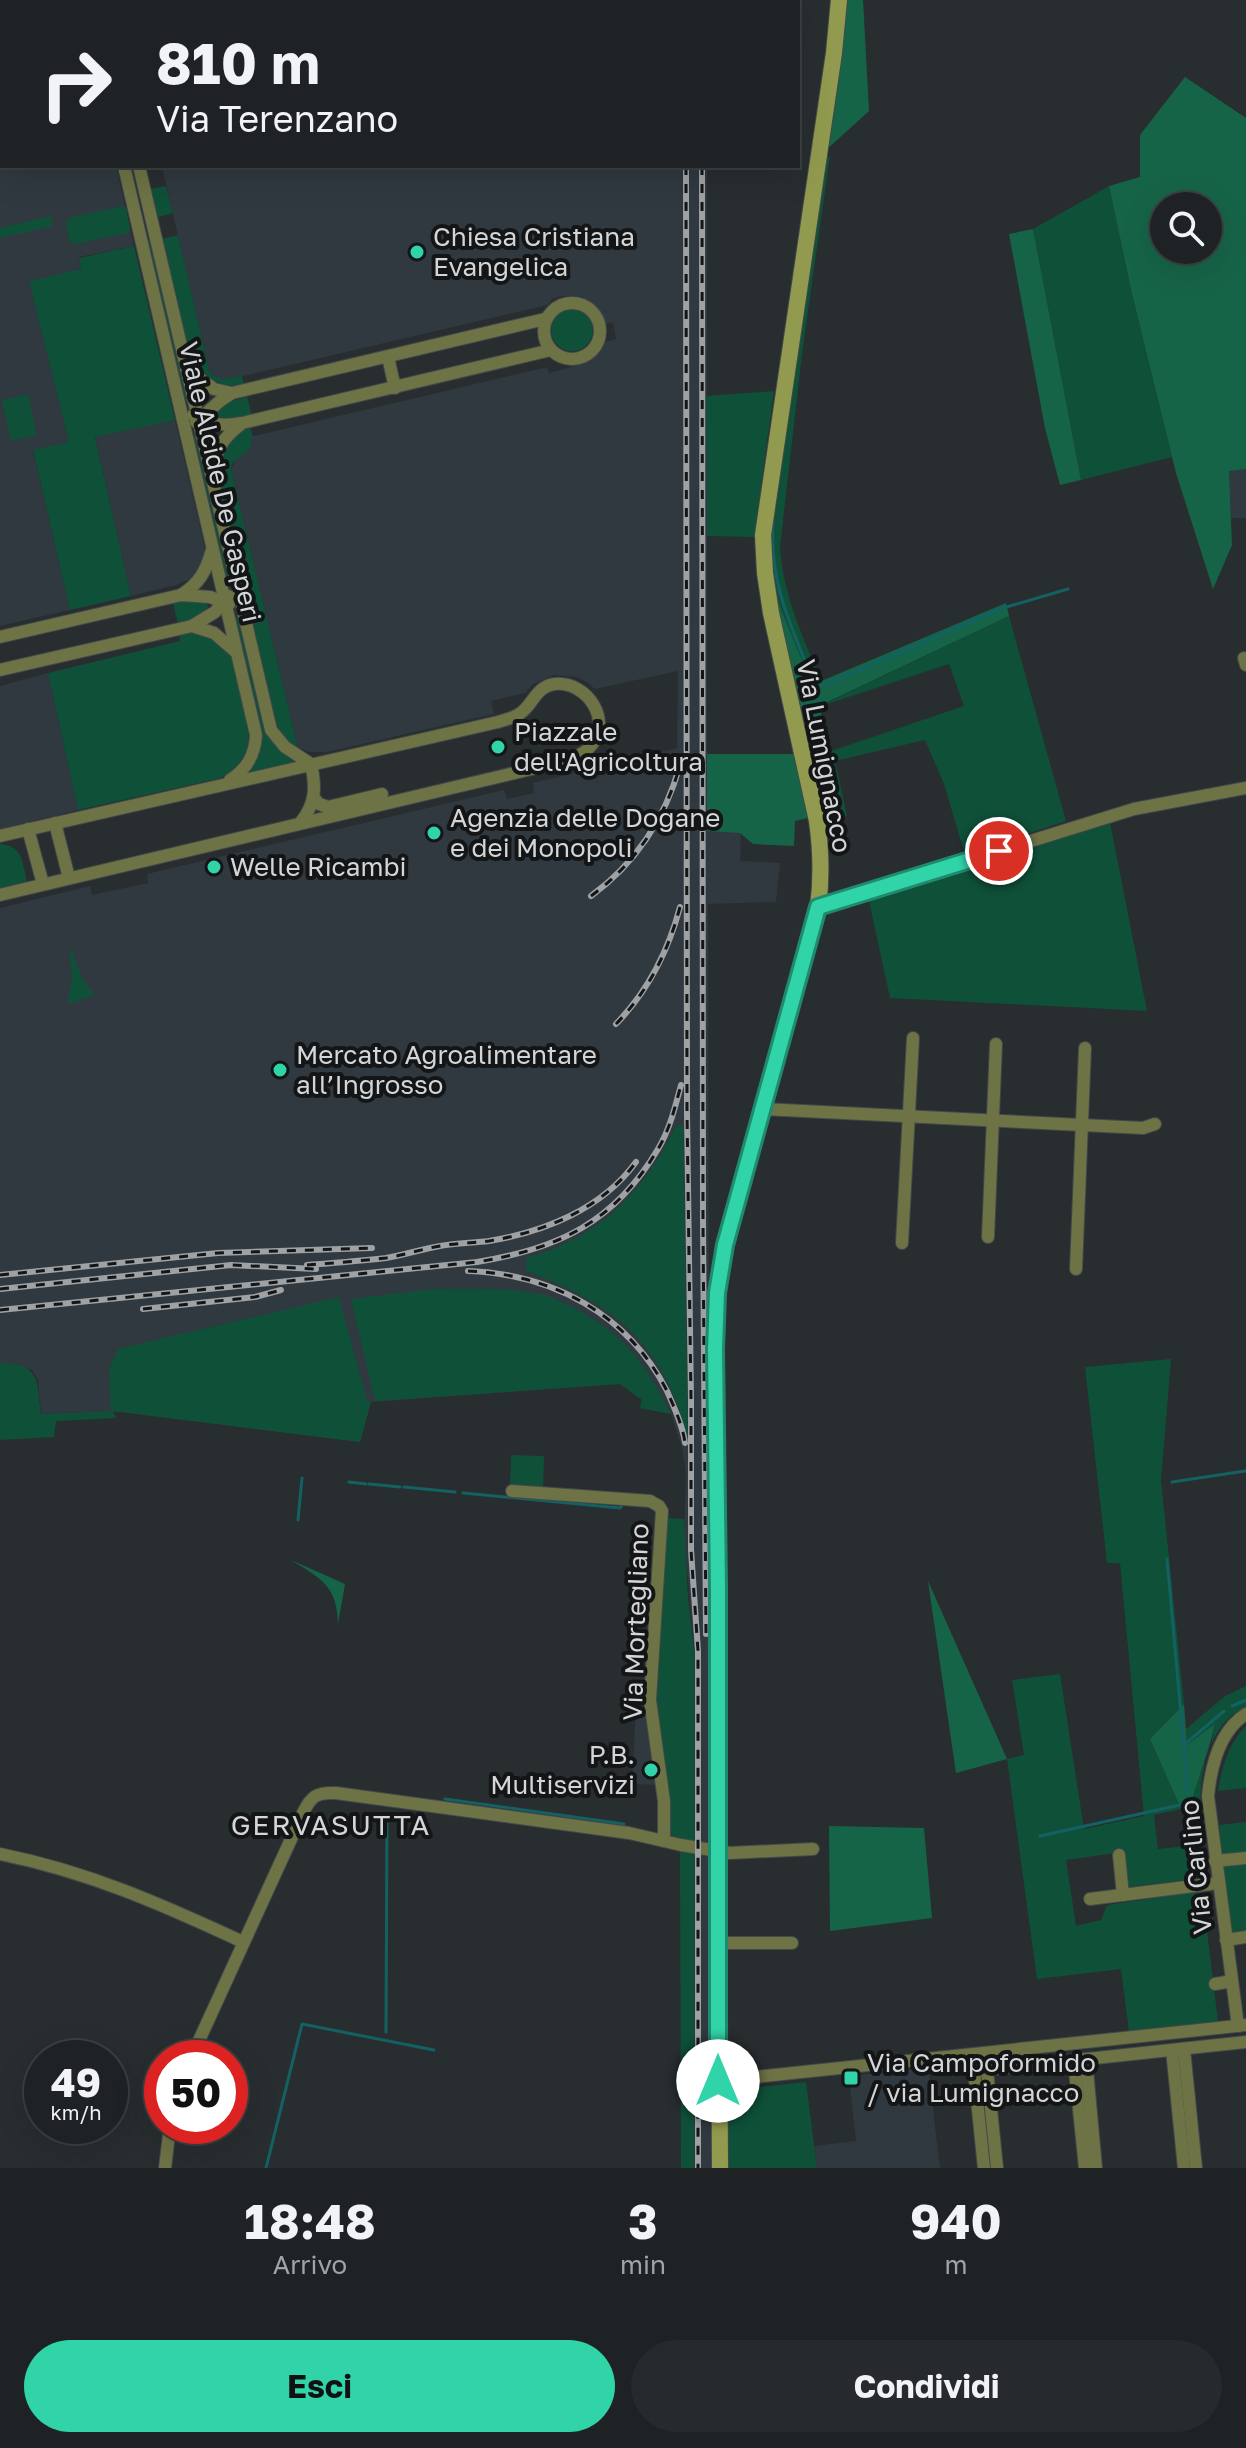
<!DOCTYPE html>
<html lang="it">
<meta charset="utf-8">
<style>
:root{--surface:#1e2224;--page:#262a2c;--text:#f1f3f6;--muted:#a1a4a6;--line:#3c3f41;--accent:#31d4a9}
body{margin:0;font-family:"Golos Text",sans-serif;background:var(--page);color:var(--text);height:100vh;display:flex;flex-direction:column;font-size:30px;white-space:nowrap}
*{box-sizing:border-box;margin:0}
p{font-size:26px;color:var(--muted)}
.icon{flex:none;width:44px;height:44px;fill:none;stroke:currentColor;stroke-width:2;stroke-linecap:round;stroke-linejoin:round}
.map{position:relative;height:2168px;overflow:hidden}
.sheet{display:flex;flex-direction:column;background:var(--surface);flex:1}
.sheet>*{flex:none}
.guide{position:absolute;left:0px;top:0px;width:800px;height:168px;box-shadow:0 8px 32px #0002,0 0 0 2px var(--line);background:#1e2224;color:var(--text);overflow:hidden}
.buttons{position:absolute;left:1150px;top:192px;display:grid;gap:16px}
.buttons a{display:grid;place-items:center;width:72px;height:72px;border-radius:50%;background:var(--surface);box-shadow:0 8px 32px #0002,0 0 0 2px var(--line);font-size:40px}
.speed{position:absolute;left:24px;top:2040px;display:flex;gap:16px;font-size:40px;font-weight:700;text-align:center}
.speed>*{display:grid;place-content:center;width:104px;height:104px;border-radius:50%;background:var(--surface);box-shadow:0 8px 32px #0002,0 0 0 2px var(--line);line-height:1}
.speed small{font-size:20px;font-weight:400}
.speed .limit{border:12px solid #d22;background:#fff;color:#111}
.pin{position:absolute;display:grid;place-items:center;width:68px;height:68px;color:#fff;margin:-34px;border:4px solid #fff;border-radius:50%;box-shadow:0 2px 8px #0007}
.me{position:absolute;width:88px;margin:-44px;rotate:0deg;stroke-linejoin:round;filter:drop-shadow(0 0 6px #0008)}
.turn{display:flex;align-items:center;gap:28px;height:168px;padding:0 24px;font-size:36px}
.turn .icon{width:104px;height:104px;stroke-width:2.5}
.turn b{display:block;font-size:56px;line-height:68px}
.eta{display:flex;justify-content:space-evenly;align-items:center;height:136px;text-align:center}
.eta b{font-size:48px;font-weight:700;line-height:56px}
.primary-button{display:flex;gap:16px;margin-top:auto;padding:16px 24px}
.primary-button a{flex:1;height:92px;border-radius:48px;background:var(--accent);color:#111;font-size:32px;font-weight:700;line-height:92px;text-align:center}
.primary-button a+a{background:var(--page);color:var(--text)}
.map>svg:first-child{display:block}
</style>
<div class="map">
<svg width="1246" height="2168" viewBox="0 0 1246 2168">
<rect width="100%" height="100%" fill="#282d30"/>
<g fill="#303940">
<polygon points="418,0 708,0 708,2 409,2"/>
<polygon points="0,44 2,44 2,166 116,166 134,246 79,257 81,269 29,281 69,442 33,451 70,610 0,626"/>
<polygon points="162,166 707,166 707,754 759,834 741,834 740,861 780,863 776,902 708,904 711,2168 694,2168 694,1650 684,1536 686,1473 682,1447 671,1414 640,1408 642,1400 620,1384 371,1402 360,1442 111,1411 41,1414 38,1380 32,1370 18,1365 0,1363 0,908 90,886 92,895 148,883 147,874 504,790 507,799 534,793 533,783 677,748 678,671 595,689 587,682 576,677 554,675 533,684 525,693 491,701 494,714 327,752 310,752 298,748 231,469 250,437 547,367 549,373 575,366 593,358 602,343 616,339 613,322 604,324 601,314 592,302 582,297 561,296 552,299 548,305 239,377 223,379 216,378 209,370"/>
<polygon points="175,420 205,549 203,557 197,573 190,579 176,585 131,596 95,436"/>
<polygon points="1246,469 1246,518 1231,518 1229,470"/>
<polygon points="48,673 78,810 0,829 0,686"/>
<polygon points="636,1708 646,1709 658,1785 632,1784"/>
<polygon points="928,2068 940,2168 817,2168 814,2146 856,2141 849,2076"/>
</g>
<g fill="#0f5039">
<path d="M830,156L802,354L780,547C783,595 803,637 821,681L812,686L778,605L768,557L823,161Z"/>
<polygon points="166,186 173,213 158,217 151,189"/>
<polygon points="1109,186 1132,294 1172,457 1081,480 1033,229"/>
<polygon points="122,206 126,208 130,228 128,233 75,244 70,242 66,223 69,218"/>
<polygon points="51,216 53,226 0,238 0,228"/>
<path d="M178,235L209,370C217,383 229,378 242,376L244,386C222,387 204,380 191,361L162,239Z"/>
<polygon points="148,239 151,240 190,405 183,400 146,241"/>
<polygon points="134,246 175,420 95,437 131,596 70,610 33,450 69,442 29,281 81,269 79,258"/>
<circle cx="572" cy="330" r="21"/>
<polygon points="774,391 754,537 707,536 706,396"/>
<polygon points="28,394 37,435 11,441 2,400"/>
<polygon points="247,397 252,416 225,418 214,416 213,414 227,402"/>
<path d="M250,427L253,437L250,438L252,446L232,464L231,469L298,748L285,739L275,722L218,480C218,456 228,436 250,427Z"/>
<polygon points="196,431 231,580 227,588 192,439"/>
<polygon points="186,600 207,603 208,608 195,618 178,624 173,603"/>
<polygon points="233,613 240,621 267,731 296,762 248,772 257,758"/>
<polygon points="1009,616 1066,821 965,855 944,784 925,740 835,761 847,816 821,821 811,766 834,761 831,751 964,706 949,664 818,707"/>
<path d="M194,632C207,637 218,639 227,650C235,659 236,673 239,685C248,723 262,754 221,778L78,810L48,673L180,641L179,633Z"/>
<polygon points="1110,822 1147,1011 890,998 869,901"/>
<path d="M0,844C24,846 22,863 27,882L0,890Z"/>
<polygon points="69,944 83,980 95,995 71,1003 67,1001 72,981"/>
<path d="M683,1125L688,1437C662,1343 616,1304 526,1271V1258C600,1238 644,1192 676,1126Z"/>
<path d="M433,1289C469,1289 509,1287 544,1295C556,1298 567,1305 578,1310C627,1337 646,1365 671,1414L640,1408L642,1400L620,1384L375,1401L351,1299Z"/>
<path d="M339,1297L367,1401L371,1402L360,1442L113,1411L116,1418L56,1421L54,1437L0,1440V1363C41,1363 37,1382 41,1414L111,1411L109,1369L118,1349Z"/>
<polygon points="1171,1359 1161,1480 1184,1704 1150,1739 1181,1809 1154,1815 1158,1849 1195,1845 1200,1878 1127,1887 1123,1852 1066,1860 1076,1926 1101,1920 1107,1905 1202,1891 1218,2021 1129,2032 1121,1969 1037,1979 1007,1759 1024,1755 1012,1680 1060,1674 1084,1829 1144,1816 1120,1563 1107,1563 1085,1367"/>
<polygon points="511,1455 544,1456 543,1490 510,1488"/>
<polygon points="666,1518 684,1519 688,1597 694,1650 694,1843 676,1839 669,1832 655,1709"/>
<path d="M1246,1686V1707C1209,1722 1198,1775 1201,1810L1190,1812C1189,1791 1203,1770 1209,1750C1212,1742 1213,1733 1215,1725L1187,1745L1186,1729L1225,1696Z"/>
<path d="M1246,1726V1788L1218,1791C1222,1767 1228,1744 1246,1726Z"/>
<polygon points="1246,1822 1246,1852 1222,1855 1219,1825"/>
<polygon points="680,1851 694,1854 694,2168 681,2168"/>
<polygon points="1246,1864 1246,1930 1232,1932 1224,1867"/>
<polygon points="806,2082 817,2168 727,2168 727,2098 733,2090 740,2089"/>
</g>
<g fill="#166448" fill-rule="evenodd">
<polygon points="846,0 863,0 869,111 825,151 841,62"/>
<path d="M1185,77L1246,118V469L1229,471L1232,545L1213,589L1176,473L1132,294L1109,186L1140,177V135ZM1164,206H1208V250H1164Z"/>
<polygon points="1033,229 1081,480 1060,485 1045,428 1009,234"/>
<polygon points="773,590 812,685 1006,603 1009,616 819,706 834,761 811,766"/>
<polygon points="707,754 794,754 808,818 795,821 794,846 753,844 740,833 707,831"/>
<path d="M291,1560L345,1584L338,1624C337,1585 321,1579 291,1560Z"/>
<polygon points="928,1581 1007,1759 956,1773"/>
<path d="M1184,1704L1187,1745L1215,1724C1209,1752 1197,1779 1190,1807L1181,1809L1150,1739Z"/>
<polygon points="829,1826 924,1828 932,1918 830,1931"/>
</g>
<g fill="none" stroke-linecap="round" stroke-linejoin="round">
<g stroke="#146163" stroke-width="3">
<polyline points="842,48 845,20"/>
<path d="M773,520C769,588 793,628 816,689L1003,608L1068,589"/>
<polyline points="819,698 820,703"/>
<polyline points="349,1482 366,1484"/>
<polyline points="1172,1482 1245,1471"/>
<polyline points="369,1484 400,1487"/>
<polyline points="404,1487 455,1492"/>
<polyline points="463,1493 620,1508 623,1504"/>
<polyline points="298,1520 302,1478"/>
<polyline points="1167,1559 1188,1793"/>
<polyline points="1232,1706 1246,1700"/>
<polyline points="1184,1745 1224,1711"/>
<polyline points="445,1799 624,1824"/>
<polyline points="1040,1836 1189,1803"/>
<polyline points="386,2032 387,1815"/>
<polyline points="266,2168 302,2024 434,2050"/>
</g>
<defs>
<g id="street">
<polyline points="85,0 85,2"/>
<polyline points="100,0 100,2"/>
<polyline points="109,0 112,2"/>
<polyline points="200,2 209,0"/>
<polyline points="341,2 349,0"/>
<path d="M124,166L256,735C255,755 247,769 230,780"/>
<polyline points="139,166 271,730 285,747 311,764"/>
<circle cx="572" cy="331" r="28"/>
<polyline points="388,357 395,388"/>
<polyline points="186,369 214,389 232,393"/>
<path d="M193,415C207,425 226,426 242,423L551,350"/>
<polyline points="196,422 220,401 232,393 545,319"/>
<path d="M213,469C217,448 223,438 240,425"/>
<path d="M181,595C200,583 206,571 212,550"/>
<polyline points="192,626 214,633 236,652"/>
<polyline points="0,637 181,595 210,597 229,604"/>
<polyline points="1244,658 1246,665"/>
<polyline points="0,670 192,626 215,612 228,596"/>
<polyline points="314,798 319,804 328,807 382,794"/>
<path d="M301,822C316,803 316,787 311,764"/>
<polyline points="55,823 69,878"/>
<polyline points="28,829 43,884"/>
<path d="M0,836L498,722C507,719 515,718 522,712C534,702 537,686 555,684C588,681 615,723 588,749C582,755 573,758 565,761L0,895"/>
<polyline points="818,907 1134,809 1246,788"/>
<polyline points="763,1109 1143,1128 1155,1124"/>
<polyline points="988,1237 996,1044"/>
<polyline points="902,1243 913,1038"/>
<polyline points="1076,1269 1085,1048"/>
<polyline points="512,1491 650,1501 659,1506 662,1511 650,1700 664,1801 664,1841"/>
<path d="M0,1854C89,1872 161,1904 243,1942"/>
<polyline points="1119,1855 1123,1895"/>
<polyline points="1215,1861 1246,1858"/>
<polyline points="1090,1899 1218,1883"/>
<polyline points="1226,1940 1246,1937"/>
<polyline points="718,1943 792,1943"/>
<polyline points="1215,1984 1232,1981"/>
<path d="M1238,2026L1208,1796C1211,1766 1219,1731 1246,1714"/>
<polyline points="1184,2049 1196,2168"/>
<polyline points="1172,2050 1184,2168"/>
<path d="M191,2058L303,1813C311,1796 317,1792 336,1793L629,1833L681,1845L730,1853L813,1849"/>
<polyline points="1086,2059 1096,2168"/>
<polyline points="1074,2061 1085,2168"/>
<polyline points="984,2063 987,2070 997,2168"/>
<polyline points="976,2064 974,2071 984,2168"/>
<polyline points="974,2071 1246,2042"/>
<polyline points="718,2081 1246,2025"/>
<polyline points="165,2168 170,2126"/>
</g>
<path id="secondary" d="M720,2168L715,1349L717,1293L725,1245L818,907C822,877 821,850 817,821L771,613L765,573L763,535L834,53L839,0"/>
</defs>
<use href="#street" stroke="#43484b" stroke-width="14"/>
<use href="#secondary" stroke="#43484b" stroke-width="18"/>
<use href="#street" stroke="#6d7345" stroke-width="12"/>
<use href="#secondary" stroke="#929a4f" stroke-width="16"/>
<defs>
<g id="rail">
<polyline points="701,0 701,2"/>
<polyline points="686,2 686,0"/>
<polyline points="686,166 687,1113 691,1399 691,1550 698,1651 698,2168"/>
<polyline points="702,166 703,1221 706,1634"/>
<path d="M591,896C636,863 665,819 680,765"/>
<path d="M616,1024C649,990 668,952 680,907"/>
<path d="M307,1265C333,1263 360,1261 386,1258C404,1255 422,1249 440,1246C456,1243 473,1243 489,1241C544,1232 602,1209 636,1162"/>
<path d="M468,1271C552,1274 628,1314 667,1391C674,1407 683,1426 685,1443"/>
<polyline points="0,1275 218,1253 372,1248"/>
<polyline points="0,1289 231,1265 316,1269"/>
<polyline points="143,1309 255,1297 281,1290"/>
<path d="M0,1310L477,1262C558,1249 615,1222 658,1149C670,1129 675,1107 681,1085"/>
</g>
</defs>
<use href="#rail" stroke="#9fa2a4" stroke-width="6"/>
<use href="#rail" stroke="#131516" stroke-width="3" stroke-dasharray="9" stroke-linecap="butt"/>
</g>
<g fill="none" stroke-linecap="round" stroke-linejoin="round">
<defs>
<polyline id="route" points="718,2081 718,1589 715,1349 717,1293 725,1245 818,907 999,851"/>
</defs>
<use href="#route" stroke="#208a6e" stroke-width="20"/>
<use href="#route" stroke="#31d4a9" stroke-width="14"/>
</g>
<g fill="#31d4a9" stroke="#131516" stroke-width="3">
<circle cx="417" cy="252" r="8"/>
<circle cx="498" cy="747" r="8"/>
<circle cx="434" cy="833" r="8"/>
<circle cx="214" cy="867" r="8"/>
<circle cx="280" cy="1070" r="8"/>
<circle cx="651" cy="1770" r="8"/>
<rect x="843" y="2070" width="16" height="16" rx="4"/>
</g>
<g text-anchor="middle" stroke-width="8" stroke-linejoin="round" paint-order="stroke">
<g font-size="26" fill="#d3d5d7" stroke="#131516" text-anchor="start">
<text x="433" y="246">Chiesa Cristiana<tspan x="433" dy="30">Evangelica</tspan></text>
<text x="514" y="741">Piazzale<tspan x="514" dy="30">dell'Agricoltura</tspan></text>
<text x="450" y="827">Agenzia delle Dogane<tspan x="450" dy="30">e dei Monopoli</tspan></text>
<text x="230" y="876">Welle Ricambi</text>
<text x="296" y="1064">Mercato Agroalimentare<tspan x="296" dy="30">all’Ingrosso</tspan></text>
<text x="635" y="1764" text-anchor="end">P.B.<tspan x="635" dy="30">Multiservizi</tspan></text>
<text x="867" y="2072">Via Campoformido<tspan x="867" dy="30">/ via Lumignacco</tspan></text>
</g>
<g font-size="26" fill="#d3d5d7" stroke="#131516">
<text transform="translate(220 482) rotate(77)" y="9">Viale Alcide De Gasperi</text>
<text transform="translate(824 756) rotate(79)" y="9">Via Lumignacco</text>
<text transform="translate(636 1622) rotate(-88)" y="9">Via Mortegliano</text>
<text transform="translate(1196 1867) rotate(-96)" y="9">Via Carlino</text>
</g>
<g font-size="28" letter-spacing="2" fill="#d3d5d7" stroke="#131516">
<text x="331" y="1835">GERVASUTTA</text>
</g>
</g>
</svg>
<div class="buttons">
<a><svg class="icon" aria-label="search" viewBox="0 0 24 24"><circle cx="10" cy="10" r="6"/><path d="M15 15l6 6"/></svg></a>
</div>
<div class="speed"><div>49<small>km/h</small></div><div class="limit">50</div></div>
<div class="pin" style="left:999px;top:851px;background:#d93025"><svg class="icon" aria-label="arrive" viewBox="0 0 24 24"><path d="M6 21V4h12l-3 4 3 4H6"/></svg></div>
<svg class="me" style="left:718px;top:2081px" viewBox="-20 -20 40 40"><circle r="19" fill="#fff"/><path d="M0-13L10 11 0 6-10 11z" fill="#31d4a9"/></svg>
<div class="guide">
<div class="turn"><svg class="icon" aria-label="right" viewBox="0 0 24 24"><path d="M7 20v-9h11M14 6l5 5-5 5"/></svg><div><b>810 m</b>Via Terenzano</div></div>
</div>
</div>
<section class="sheet">
<div class="eta">
<div><b>18:48</b><p>Arrivo</p></div>
<div><b>3</b><p>min</p></div>
<div><b>940</b><p>m</p></div>
</div>
<div class="primary-button"><a>Esci</a><a>Condividi</a></div>
</section>
